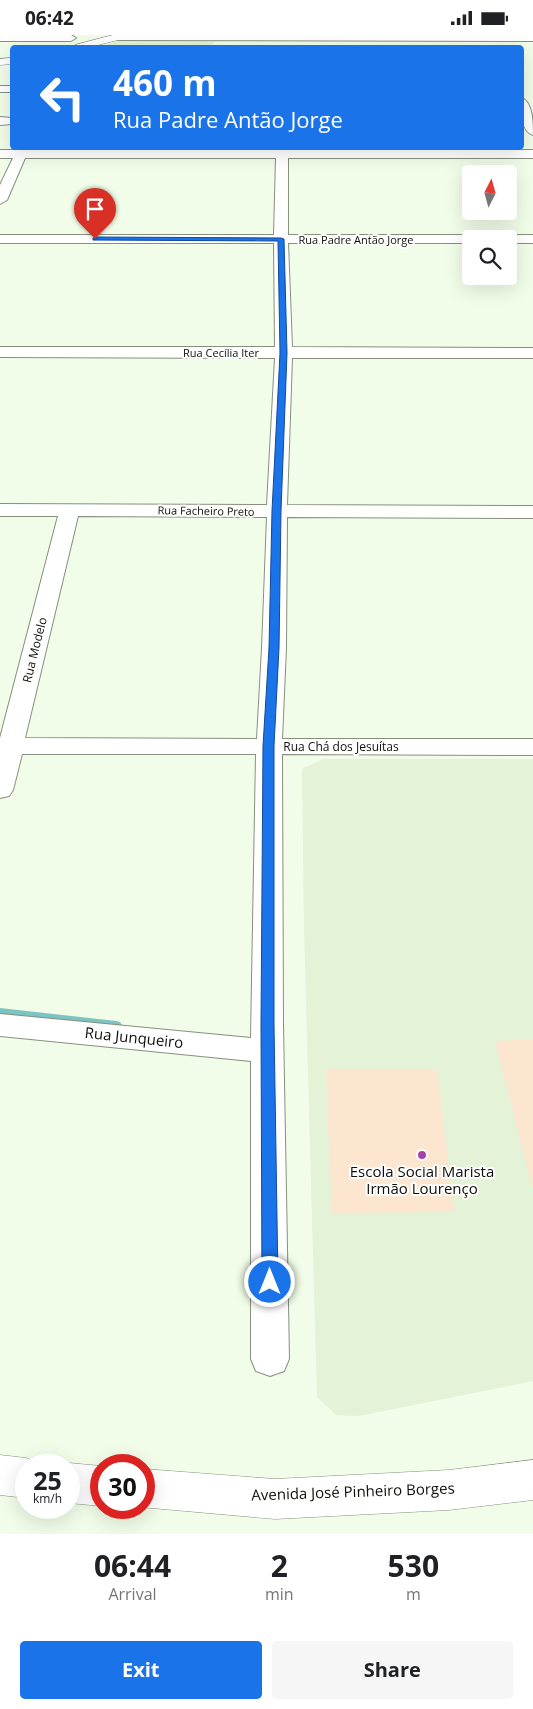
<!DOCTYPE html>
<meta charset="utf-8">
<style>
:root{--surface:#fff;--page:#f6f6f6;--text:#202124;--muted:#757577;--accent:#1a73e8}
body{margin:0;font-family:"Open Sans",sans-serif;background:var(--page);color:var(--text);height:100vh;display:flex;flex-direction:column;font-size:19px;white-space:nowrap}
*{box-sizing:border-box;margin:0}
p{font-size:16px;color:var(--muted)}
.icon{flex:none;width:28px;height:28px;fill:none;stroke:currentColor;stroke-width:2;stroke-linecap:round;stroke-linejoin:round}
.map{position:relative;height:1499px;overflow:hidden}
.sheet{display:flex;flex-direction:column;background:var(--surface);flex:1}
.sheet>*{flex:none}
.top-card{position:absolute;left:10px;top:10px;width:514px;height:105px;border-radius:5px;box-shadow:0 5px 20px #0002;background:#1a73e8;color:#fff;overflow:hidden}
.needle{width:32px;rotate:6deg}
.tools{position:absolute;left:462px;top:130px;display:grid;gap:10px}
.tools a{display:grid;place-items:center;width:55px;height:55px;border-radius:5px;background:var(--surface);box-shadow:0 5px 20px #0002;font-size:25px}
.speed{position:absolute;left:15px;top:1419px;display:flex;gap:10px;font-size:25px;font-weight:700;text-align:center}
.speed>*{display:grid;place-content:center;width:65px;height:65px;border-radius:50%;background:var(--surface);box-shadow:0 5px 20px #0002;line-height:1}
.speed small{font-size:12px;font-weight:400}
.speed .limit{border:8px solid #d22;background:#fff;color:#111}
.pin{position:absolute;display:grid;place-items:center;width:42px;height:42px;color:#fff;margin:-51px -21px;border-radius:50% 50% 50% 0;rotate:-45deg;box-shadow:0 0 5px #0007}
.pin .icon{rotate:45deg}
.me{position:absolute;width:55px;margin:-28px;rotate:0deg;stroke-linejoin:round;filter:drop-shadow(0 0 4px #0008)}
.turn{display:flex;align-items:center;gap:18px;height:105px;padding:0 20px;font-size:22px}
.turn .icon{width:65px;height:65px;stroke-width:2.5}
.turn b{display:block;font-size:35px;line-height:42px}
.eta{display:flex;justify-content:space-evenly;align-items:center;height:85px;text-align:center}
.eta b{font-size:30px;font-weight:700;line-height:35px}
.action{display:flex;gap:10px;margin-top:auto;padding:10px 20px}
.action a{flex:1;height:58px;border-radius:5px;background:var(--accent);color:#fff;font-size:20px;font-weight:700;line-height:58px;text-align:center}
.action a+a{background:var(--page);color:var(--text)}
.status{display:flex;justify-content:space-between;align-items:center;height:35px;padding:0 25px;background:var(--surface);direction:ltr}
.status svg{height:14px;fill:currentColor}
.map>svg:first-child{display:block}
</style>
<div class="status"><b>06:42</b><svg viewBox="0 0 49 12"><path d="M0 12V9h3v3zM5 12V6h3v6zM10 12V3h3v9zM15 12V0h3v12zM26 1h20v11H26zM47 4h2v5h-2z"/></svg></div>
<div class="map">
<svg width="533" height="1499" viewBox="0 0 533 1499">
<rect width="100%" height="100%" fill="#f1fde8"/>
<g fill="#e4f2d7">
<polygon points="122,5 216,5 210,12 96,12"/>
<polygon points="323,724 533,724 533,1346 359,1381 336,1380 317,1362 304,894 302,734"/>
</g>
<g fill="#fde6d0">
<polygon points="533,1004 533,1154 495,1006"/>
<polygon points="326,1034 437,1035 454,1177 332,1178"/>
</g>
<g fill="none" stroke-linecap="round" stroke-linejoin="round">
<polygon fill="#7cc4c4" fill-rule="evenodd" points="0,973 116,986 120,987 122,990 120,993 116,994 0,981"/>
<defs>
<g id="minor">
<polygon points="0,0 71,0 76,3 71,6 0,6"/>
<polygon points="115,0 533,0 533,6 111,5 110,3"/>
<rect x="0" y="51" width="12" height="6"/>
<path d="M521,63C533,66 533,89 533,100C520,96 521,73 521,63Z"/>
<polygon points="0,82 12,83 12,89 0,90"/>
<path d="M18,112H30L29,115H276V112H288V115H533V123H288V200H471L478,204H471V208H288L292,312L533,313V323H292L287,470L533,471V483L287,482L286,613L282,704H533V720L282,719L283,990L289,1324L284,1336L270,1341L256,1336L251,1324V1026L0,1001V979L251,1003L256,719H22L13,755L9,761L0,763V703L58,481H0V469L267,470L275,323L0,322V312H275L274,208H0V200H274L276,123H25L7,165L0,169V150L13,123H0V115H16ZM78,481L267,482L262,613L257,704L25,703Z"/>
<polygon points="509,200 533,200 533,208 509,208 509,204 502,204"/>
</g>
<g id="tertiary">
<polygon points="113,0 131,0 130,2 90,12 74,12 75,10"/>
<polygon points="12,23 12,29 0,30 0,24"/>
</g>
<g id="primary">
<polygon points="0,1420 26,1423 41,1429 26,1430 26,1463 0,1460"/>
<polygon points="533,1425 533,1465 449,1475 275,1484 140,1472 144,1472 144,1434 275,1444 449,1435"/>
<polygon points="69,1428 101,1431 101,1471 69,1468 69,1430 64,1430"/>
</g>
</defs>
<use href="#minor" stroke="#86907d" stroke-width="2"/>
<use href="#tertiary" stroke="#86907d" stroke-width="1"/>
<use href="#primary" stroke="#86907d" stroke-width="1"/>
<use href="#minor" fill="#fff" fill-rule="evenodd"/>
<use href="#tertiary" fill="#fff" fill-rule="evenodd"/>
<use href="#primary" fill="#fff" fill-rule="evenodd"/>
</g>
<polygon fill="#1a73e8" stroke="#114b97" points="95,202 281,203 284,204 287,318 281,476 279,613 274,711 274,990 278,1247 276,1252 270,1254 264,1252 262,1247 261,990 263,711 269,613 272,476 280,318 278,206 93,205 93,203"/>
<circle fill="#a641a6" stroke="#fff" stroke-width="2" cx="422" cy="1120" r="5"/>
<g text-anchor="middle" stroke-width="4" stroke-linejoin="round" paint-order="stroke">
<g font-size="11" fill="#0d100a" stroke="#fff">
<text x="356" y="209">Rua Padre Antão Jorge</text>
<text x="221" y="322">Rua Cecília Iter</text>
<text transform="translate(206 476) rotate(1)" y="4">Rua Facheiro Preto</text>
</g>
<g font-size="12" fill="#0d100a" stroke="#fff">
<text transform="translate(35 615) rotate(-76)" y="4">Rua Modelo</text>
<text x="341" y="716">Rua Chá dos Jesuítas</text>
</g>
<g font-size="15" fill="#0d100a" stroke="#fff">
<text transform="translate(134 1003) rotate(6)" y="5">Rua Junqueiro</text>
<text transform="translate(353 1457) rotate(-2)" y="5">Avenida José Pinheiro Borges</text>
</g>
<g font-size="15" fill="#0d100a" stroke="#fff">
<text x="422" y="1142">Escola Social Marista<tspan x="422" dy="17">Irmão Lourenço</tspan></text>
</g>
</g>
</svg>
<div class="tools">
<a><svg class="needle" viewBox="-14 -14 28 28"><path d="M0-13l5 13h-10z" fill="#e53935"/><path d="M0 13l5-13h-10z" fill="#757577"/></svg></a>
<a><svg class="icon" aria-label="search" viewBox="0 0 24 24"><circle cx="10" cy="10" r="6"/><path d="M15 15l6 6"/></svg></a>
</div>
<div class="speed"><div>25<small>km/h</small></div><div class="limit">30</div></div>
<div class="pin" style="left:95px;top:204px;background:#d93025"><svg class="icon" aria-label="arrive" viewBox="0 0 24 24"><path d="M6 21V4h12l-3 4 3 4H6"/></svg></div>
<svg class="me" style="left:270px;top:1247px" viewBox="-20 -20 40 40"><circle r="17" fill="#1a73e8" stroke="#fff" stroke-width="3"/><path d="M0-11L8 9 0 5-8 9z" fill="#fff"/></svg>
<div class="top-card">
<div class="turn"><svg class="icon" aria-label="left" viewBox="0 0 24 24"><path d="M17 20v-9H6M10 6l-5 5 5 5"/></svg><div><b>460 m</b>Rua Padre Antão Jorge</div></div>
</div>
</div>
<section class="sheet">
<div class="eta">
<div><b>06:44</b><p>Arrival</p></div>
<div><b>2</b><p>min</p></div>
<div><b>530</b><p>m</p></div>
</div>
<div class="action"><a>Exit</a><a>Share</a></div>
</section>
